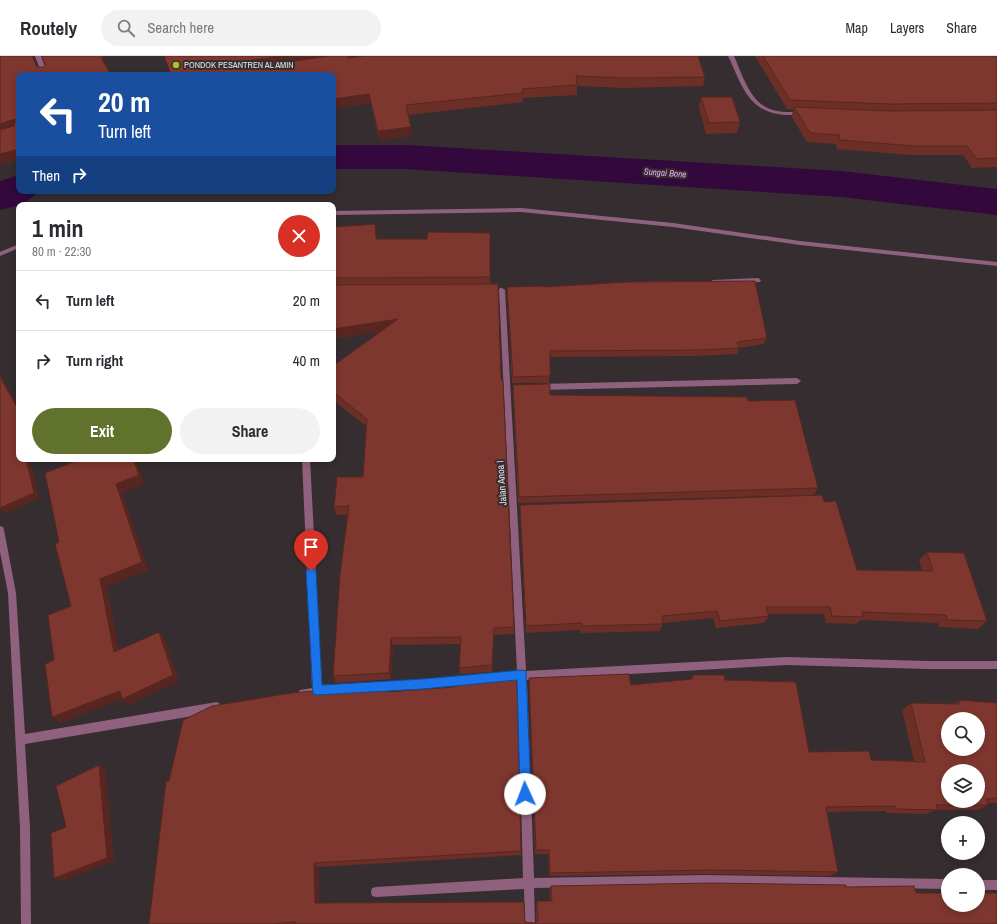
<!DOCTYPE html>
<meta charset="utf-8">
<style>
:root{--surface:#fff;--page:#f2f2f3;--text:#2b2b33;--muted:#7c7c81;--line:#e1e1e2;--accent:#61722d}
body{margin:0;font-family:"Archivo Narrow",sans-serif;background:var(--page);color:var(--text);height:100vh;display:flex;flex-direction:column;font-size:15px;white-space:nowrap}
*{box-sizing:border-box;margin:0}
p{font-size:13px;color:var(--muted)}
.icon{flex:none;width:22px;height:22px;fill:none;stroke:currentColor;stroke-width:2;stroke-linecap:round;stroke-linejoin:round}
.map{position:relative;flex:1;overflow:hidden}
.side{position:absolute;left:16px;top:146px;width:320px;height:260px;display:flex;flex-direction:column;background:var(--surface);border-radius:8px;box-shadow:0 2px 6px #0003}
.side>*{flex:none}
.banner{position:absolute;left:16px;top:16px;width:320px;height:122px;border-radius:8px;box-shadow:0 2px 6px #0003;background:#1a4fa0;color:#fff;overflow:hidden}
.buttons{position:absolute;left:941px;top:656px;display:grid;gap:8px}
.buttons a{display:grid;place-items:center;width:44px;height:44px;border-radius:50%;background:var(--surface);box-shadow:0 2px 6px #0003;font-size:20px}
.pin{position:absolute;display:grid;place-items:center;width:34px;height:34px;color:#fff;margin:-41px -17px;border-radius:50% 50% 50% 0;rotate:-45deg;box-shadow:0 0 4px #0007}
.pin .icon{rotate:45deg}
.me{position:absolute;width:44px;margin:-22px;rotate:358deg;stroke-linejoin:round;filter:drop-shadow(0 0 3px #0008)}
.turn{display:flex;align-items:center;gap:14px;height:84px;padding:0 16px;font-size:18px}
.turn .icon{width:52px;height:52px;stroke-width:2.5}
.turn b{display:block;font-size:28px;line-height:34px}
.then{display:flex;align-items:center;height:38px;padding:0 16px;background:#0003;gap:8px;font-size:15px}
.round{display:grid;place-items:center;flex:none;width:42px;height:42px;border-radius:21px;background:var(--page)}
.summary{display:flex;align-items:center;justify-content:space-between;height:68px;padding:0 16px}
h1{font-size:24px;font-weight:800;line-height:30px}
.cta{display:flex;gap:8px;margin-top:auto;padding:8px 16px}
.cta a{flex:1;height:46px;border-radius:24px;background:var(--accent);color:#fff;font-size:16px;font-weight:800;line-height:46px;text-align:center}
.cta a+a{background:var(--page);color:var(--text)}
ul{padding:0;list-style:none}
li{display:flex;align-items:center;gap:12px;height:60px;padding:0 16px;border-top:1px solid var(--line)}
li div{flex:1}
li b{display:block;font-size:15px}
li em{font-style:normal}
header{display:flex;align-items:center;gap:24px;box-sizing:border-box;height:56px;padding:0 20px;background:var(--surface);border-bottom:1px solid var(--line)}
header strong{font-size:19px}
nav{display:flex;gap:22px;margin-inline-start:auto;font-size:14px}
.search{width:280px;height:36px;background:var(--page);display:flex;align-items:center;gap:10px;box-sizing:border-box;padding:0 14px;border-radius:22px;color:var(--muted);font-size:15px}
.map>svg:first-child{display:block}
</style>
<header>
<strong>Routely</strong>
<div class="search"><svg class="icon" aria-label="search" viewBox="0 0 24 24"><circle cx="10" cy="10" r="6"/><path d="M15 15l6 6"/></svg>Search here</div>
<nav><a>Map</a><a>Layers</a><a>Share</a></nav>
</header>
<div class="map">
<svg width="997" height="868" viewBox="0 0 997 868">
<rect width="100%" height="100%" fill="#352d2f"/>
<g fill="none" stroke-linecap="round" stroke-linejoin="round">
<g fill="#33083d" fill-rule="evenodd">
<polygon points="333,89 406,89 841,115 997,133 997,159 841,141 406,113 333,113"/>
<path d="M19,119V135H38C30,147 14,151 0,154V125Z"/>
</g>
<g fill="#90617e" fill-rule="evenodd">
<polygon points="35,0 41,0 48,19 42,19"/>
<path d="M728,0H734C742,18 750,46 770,53C779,57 791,56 801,56L804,58L803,59C798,60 793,59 787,59C748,57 743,31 728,0Z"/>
<polygon points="521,152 673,167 800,185 997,206 997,210 800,189 673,171 521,156 333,159 333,155"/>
<polygon points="19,188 19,192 0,200 0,196"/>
<polygon points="758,222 761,224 760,226 713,228 710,226 713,224"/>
<polygon points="500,232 502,232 505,234 526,615 786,601 927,605 997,605 997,613 927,613 786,609 527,624 534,822 706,819 948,823 948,833 706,829 534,832 535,868 525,868 524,833 376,841 372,840 371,836 372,832 376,831 523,822 518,624 482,626 479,625 477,622 479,619 482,618 517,616 499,234"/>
<polygon points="797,322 801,325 797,328 539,334 535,331 539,328"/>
<polygon points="302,403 310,403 322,631 469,619 472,620 474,623 472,626 469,627 303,642 300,640 298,637 300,634 312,632"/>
<polygon points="0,470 3,471 4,474 16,537 25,678 217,646 220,648 222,651 220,654 217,656 25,688 30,772 31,868 21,868 20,772 8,537 0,496"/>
<rect x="978" y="824" width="19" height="10"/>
</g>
</g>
<g fill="#6c2f28">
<polygon points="164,0 348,0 348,2 705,21 703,30 625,32 577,30 577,39 523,42 523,46 408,59 411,71 412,80 379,84 371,47 333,53 333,19 171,19"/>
<polygon points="755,0 997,0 997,111 972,112 963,99 910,99 837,93 836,88 807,86 791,60 794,53 787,53"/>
<polygon points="701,41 740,66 737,77 706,78 699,52"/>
<polygon points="333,171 377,178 377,183 490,187 490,228 501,323 514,571 514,578 494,579 492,616 460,618 459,612 461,588 393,589 391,623 336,627 333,620 347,459 337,459 334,451 363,421 366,370 333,344 333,310 380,276 333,283"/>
<polygon points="507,231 543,231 767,282 764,288 739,292 737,298 695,300 550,301 549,327 512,327"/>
<polygon points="513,329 550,339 748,345 818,432 814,439 518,447 513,336"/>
<polygon points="824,446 857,514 922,515 919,504 927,496 987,565 978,573 939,571 938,567 861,564 856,568 826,567 824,558 769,558 769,560 764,567 716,572 713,562 663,567 660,575 581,577 580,574 526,577 520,457 520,449"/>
<polygon points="693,619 725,624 809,696 871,704 914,705 902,654 911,647 954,648 959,644 997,647 997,747 988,747 988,749 977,754 935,754 927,758 886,757 886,755 827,756 838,816 830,820 706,818 549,820 548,798 535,798 529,630 529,622 631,629 690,624"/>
<polygon points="492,624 521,795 521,799 318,811 319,847 525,866 536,867 536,849 537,845 550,845 550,833 551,830 846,831 916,837 997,868 149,868 169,725 390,635 454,631"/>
</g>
<g fill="#582620">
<polygon points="32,0 34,0 34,1 41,19"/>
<polygon points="282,0 346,0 242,16 235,10 239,6"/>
<polygon points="103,1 107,10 105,11 101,2"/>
<polygon points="369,38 371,47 333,53 333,43"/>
<polygon points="15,63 19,71 0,78 0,68"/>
<polygon points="411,71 412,80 379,84 378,75"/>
<polygon points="19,93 19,104 0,109 0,98"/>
<polygon points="375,168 377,178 377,193 376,183"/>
<polygon points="398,263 399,273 333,283 333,273"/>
<polygon points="0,318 19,352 19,355 0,321"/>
<polygon points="26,403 30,403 39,443 5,458 0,452"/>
<polygon points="133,403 136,403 144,428 122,437 149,514 107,531 121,603 114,596 100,523 116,428"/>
<polygon points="159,576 165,583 179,625 129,649 122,643 61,667 52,661 120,635"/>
<polygon points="391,582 393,589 391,623 389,617"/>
<polygon points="388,629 390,636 387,636"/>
<polygon points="99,709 106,714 114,805 63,825 54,822"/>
<polygon points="314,807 318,811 319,850 315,847"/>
</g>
<g fill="#7e372e" stroke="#582620" fill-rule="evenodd">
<polygon points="0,0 32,0 37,11 44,11 45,9 42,0 102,0 103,1 101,2 111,19 19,19 19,93 0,98 0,74 14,70 15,63 0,68"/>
<polygon points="164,0 282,0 239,6 235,10 236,11 253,11 329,0 348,0 348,2 364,0 698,0 705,21 626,22 576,20 577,29 522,33 523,37 406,49 411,71 378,75 369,38 333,43 333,19 171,19"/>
<polygon points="763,0 997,0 997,47 889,48 790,44"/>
<polygon points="701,41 732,41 740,66 709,67"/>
<polygon points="794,51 889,55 997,54 997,102 977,103 967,90 914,90 840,84 839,79 810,77"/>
<polygon points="375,168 376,183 427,183 428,176 490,177 490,221 333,222 333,171"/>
<polygon points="755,225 767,282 737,286 739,292 697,294 550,295 550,320 513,321 507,231 543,230 543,231 628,226"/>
<polygon points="498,228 501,323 503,325 514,571 494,572 492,609 459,612 461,581 391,582 389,617 333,620 340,518 349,450 334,451 337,421 363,421 367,363 333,336 333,310 398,263 333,273 333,229"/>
<polygon points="0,321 19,355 19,403 26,403 34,437 0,452"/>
<polygon points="550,328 550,339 747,341 748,345 795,344 818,432 519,441 513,329"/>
<polygon points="81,403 133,403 139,419 116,428 142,506 100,523 114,596 159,576 173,619 122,643 120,635 52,661 45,608 54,604 48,559 71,550 55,488 59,486 45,417"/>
<polygon points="822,439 824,446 836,445 857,514 933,515 927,496 964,497 987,565 947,564 946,559 862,556 863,561 832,560 830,551 766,551 769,560 720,565 717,555 662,560 663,568 582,570 582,567 526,570 520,449"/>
<path d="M629,618L631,629L693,623V619H724L725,624L796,626L809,696L869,695L871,704L925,706L911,647L960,648L959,644L997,647V742L986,743L988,749H936L937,754L895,753V750L826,751L838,816L711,814L550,817L549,794H536L529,622ZM948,663H978V693H948ZM948,715H978V745H948Z"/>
<polygon points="492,620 491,624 517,623 521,795 314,807 315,847 524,846 525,866 536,867 538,865 537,845 552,845 551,830 711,827 846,829 846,831 914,830 916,837 948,837 948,849 978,849 978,837 997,837 997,868 295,868 295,866 273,868 149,868 166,725 169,725 183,664 212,650 291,637 388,629 387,636 454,631 454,630 458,629 458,623"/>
<polygon points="99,709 107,802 54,822 51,777 66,771 56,730"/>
</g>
<polygon fill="#1a73e8" stroke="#114b97" points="311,510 316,515 322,629 423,623 522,614 526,615 531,738 529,742 525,744 521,742 520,738 517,624 423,633 317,639 313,638 306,515"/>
<circle fill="#a4c825" stroke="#352d2f" stroke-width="1.5" cx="176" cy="9" r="4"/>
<g text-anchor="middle" stroke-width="4" stroke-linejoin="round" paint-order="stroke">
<g font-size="9" fill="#e8e3e4" stroke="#352d2f" text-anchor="start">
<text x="184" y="12">PONDOK PESANTREN AL AMIN</text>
</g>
<g font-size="9" font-style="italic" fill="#ecaafc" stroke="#352d2f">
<text transform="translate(665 117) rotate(4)" y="3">Sungai Bone</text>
</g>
<g font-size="10" fill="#e8e3e4" stroke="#352d2f">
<text transform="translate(501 427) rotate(-94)" y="4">Jalan Anoa I</text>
</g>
</g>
</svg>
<div class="buttons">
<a><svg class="icon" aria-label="search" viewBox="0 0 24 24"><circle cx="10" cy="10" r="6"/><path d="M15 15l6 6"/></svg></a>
<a><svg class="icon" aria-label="layers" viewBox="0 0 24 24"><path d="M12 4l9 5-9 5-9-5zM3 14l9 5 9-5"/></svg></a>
<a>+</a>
<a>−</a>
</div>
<div class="pin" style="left:311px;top:515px;background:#d93025"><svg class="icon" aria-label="arrive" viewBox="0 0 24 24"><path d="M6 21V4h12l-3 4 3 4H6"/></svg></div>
<svg class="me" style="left:525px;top:738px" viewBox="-20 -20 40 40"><circle r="19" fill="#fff"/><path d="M0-13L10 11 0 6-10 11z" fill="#1a73e8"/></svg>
<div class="banner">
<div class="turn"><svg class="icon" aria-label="left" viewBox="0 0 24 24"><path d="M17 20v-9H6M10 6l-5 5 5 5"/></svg><div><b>20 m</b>Turn left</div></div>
<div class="then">Then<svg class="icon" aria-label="right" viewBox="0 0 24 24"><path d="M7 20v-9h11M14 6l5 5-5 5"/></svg></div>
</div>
<section class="side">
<div class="summary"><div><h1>1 min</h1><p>80 m · 22:30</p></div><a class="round" style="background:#d93025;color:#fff"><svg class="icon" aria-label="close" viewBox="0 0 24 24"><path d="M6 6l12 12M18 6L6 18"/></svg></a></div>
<ul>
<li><svg class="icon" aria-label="left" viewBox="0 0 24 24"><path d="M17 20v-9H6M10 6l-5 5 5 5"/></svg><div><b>Turn left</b></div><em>20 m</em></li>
<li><svg class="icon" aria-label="right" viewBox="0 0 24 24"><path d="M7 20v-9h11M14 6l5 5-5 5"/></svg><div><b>Turn right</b></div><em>40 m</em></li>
</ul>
<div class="cta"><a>Exit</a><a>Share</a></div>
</section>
</div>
